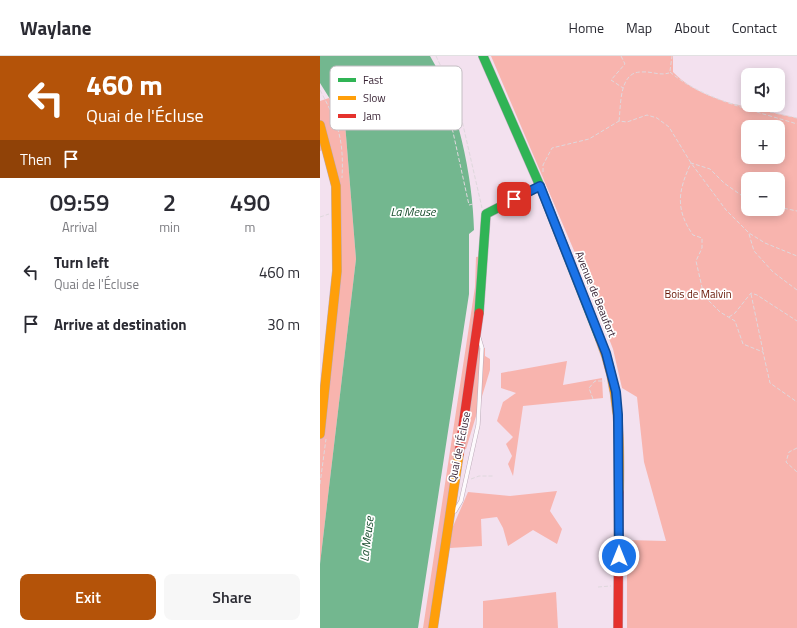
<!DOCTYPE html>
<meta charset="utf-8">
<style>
:root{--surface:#fff;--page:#f7f7f7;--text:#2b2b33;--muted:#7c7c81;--line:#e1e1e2;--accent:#b45309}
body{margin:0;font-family:"Titillium Web",sans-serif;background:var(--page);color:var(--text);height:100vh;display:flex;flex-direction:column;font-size:15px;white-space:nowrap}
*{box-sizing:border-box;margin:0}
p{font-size:13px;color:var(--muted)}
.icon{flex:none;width:22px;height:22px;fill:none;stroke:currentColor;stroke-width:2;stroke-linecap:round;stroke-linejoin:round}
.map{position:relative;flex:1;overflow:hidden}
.panel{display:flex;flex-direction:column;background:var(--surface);width:320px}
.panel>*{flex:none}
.top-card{background:#b45309;color:#fff;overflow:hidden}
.fabs{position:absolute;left:421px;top:12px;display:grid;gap:8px}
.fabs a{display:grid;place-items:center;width:44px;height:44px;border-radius:8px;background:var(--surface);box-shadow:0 2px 10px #0003;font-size:20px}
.pin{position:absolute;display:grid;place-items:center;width:34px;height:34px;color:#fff;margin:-17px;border-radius:8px;box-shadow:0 2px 6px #0006}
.me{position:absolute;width:44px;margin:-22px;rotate:0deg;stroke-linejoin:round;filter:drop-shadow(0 0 3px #0008)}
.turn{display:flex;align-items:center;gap:14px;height:84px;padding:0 20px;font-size:18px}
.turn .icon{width:52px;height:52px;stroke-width:2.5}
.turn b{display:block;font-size:28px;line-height:34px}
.then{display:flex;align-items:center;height:38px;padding:0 20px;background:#0003;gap:8px;font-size:15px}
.eta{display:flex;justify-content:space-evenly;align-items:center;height:68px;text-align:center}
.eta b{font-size:24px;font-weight:600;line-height:28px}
.button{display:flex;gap:8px;margin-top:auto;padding:8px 20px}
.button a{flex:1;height:46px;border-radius:8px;background:var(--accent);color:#fff;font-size:16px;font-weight:600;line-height:46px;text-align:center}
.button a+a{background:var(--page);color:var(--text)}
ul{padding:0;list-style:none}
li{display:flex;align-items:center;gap:12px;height:52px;padding:0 20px}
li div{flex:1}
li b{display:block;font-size:15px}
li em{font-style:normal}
header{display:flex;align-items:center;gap:24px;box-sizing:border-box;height:56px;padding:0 20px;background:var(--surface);border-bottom:1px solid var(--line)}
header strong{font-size:19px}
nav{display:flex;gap:22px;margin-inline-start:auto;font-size:14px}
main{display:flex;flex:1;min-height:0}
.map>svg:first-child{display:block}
</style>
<header>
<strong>Waylane</strong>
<nav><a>Home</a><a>Map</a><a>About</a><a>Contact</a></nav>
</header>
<main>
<section class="panel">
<div class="top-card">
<div class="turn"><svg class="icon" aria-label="left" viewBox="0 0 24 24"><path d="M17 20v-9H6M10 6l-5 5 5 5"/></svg><div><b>460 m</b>Quai de l'Écluse</div></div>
<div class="then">Then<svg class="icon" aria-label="arrive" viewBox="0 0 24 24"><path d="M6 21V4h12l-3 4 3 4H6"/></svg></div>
</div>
<div class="eta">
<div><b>09:59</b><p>Arrival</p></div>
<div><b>2</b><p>min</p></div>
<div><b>490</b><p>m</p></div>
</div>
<ul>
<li><svg class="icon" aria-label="left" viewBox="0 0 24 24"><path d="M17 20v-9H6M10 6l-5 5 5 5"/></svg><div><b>Turn left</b><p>Quai de l'Écluse</p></div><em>460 m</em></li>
<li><svg class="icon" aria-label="arrive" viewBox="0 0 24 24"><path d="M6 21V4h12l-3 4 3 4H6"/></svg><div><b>Arrive at destination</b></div><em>30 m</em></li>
</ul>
<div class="button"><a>Exit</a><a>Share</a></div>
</section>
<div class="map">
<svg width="477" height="572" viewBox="0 0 477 572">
<rect width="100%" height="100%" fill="#f3e1ef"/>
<g fill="#f8b4ae" fill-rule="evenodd">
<path d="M171,0H353V16C384,48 436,52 477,62V572H307V484L346,485L324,406L317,341L302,332L293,293L261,211ZM428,71H458V101H428ZM428,123H458V153H428Z"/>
<polygon points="9,42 25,67 36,203 0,508 0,378 14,245 16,130 3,94 0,95 0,45"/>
<polygon points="162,200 151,292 165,292 165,300 170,303 170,314 146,393 136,394 110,572 103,572 155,231 156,201"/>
<polygon points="247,305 243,329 282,322 283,342 203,350 193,420 188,408 192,400 186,388 193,381 177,365 183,346 196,337 181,332 181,317"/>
<polygon points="237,435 230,455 242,473 237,488 213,474 188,490 183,472 177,461 161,463 162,490 130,492 128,482 148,436 190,440"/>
<polygon points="236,536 238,572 163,572 163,545"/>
</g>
<path fill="#73b78f" d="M0,0H110C137,45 153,121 154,174L149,178V238L98,572H0V508L36,203L25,67L0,27Z"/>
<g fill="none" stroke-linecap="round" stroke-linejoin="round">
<defs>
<polyline id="lane" points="131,454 135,455 141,445 158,369 162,292 159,282"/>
<g id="fast">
<polyline points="163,0 220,130 280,283"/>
<polyline points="159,257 166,158 220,130"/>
</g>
<g id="slow">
<polyline points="0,69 16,130 17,215 0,378"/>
<path d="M280,283C300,332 300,383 299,436"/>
<polyline points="113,572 139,398"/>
</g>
<g id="jam">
<polyline points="139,398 159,257"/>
<polyline points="298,572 299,436"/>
</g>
</defs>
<use href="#lane" stroke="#baa9b7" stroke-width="4.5"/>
<use href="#fast" stroke="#baa9b7" stroke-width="10"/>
<use href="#slow" stroke="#baa9b7" stroke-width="10"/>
<use href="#jam" stroke="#baa9b7" stroke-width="10"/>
<g stroke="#dfd8dd" stroke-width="1" stroke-dasharray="4 2" stroke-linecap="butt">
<polyline points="116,0 138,47 162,152"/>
<polyline points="301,0 305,8 291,24 303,32"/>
<polyline points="118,14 112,17 133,76 149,149 153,148"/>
<polyline points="350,15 352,0"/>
<path d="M350,16C383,44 436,55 477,68"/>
<path d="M0,34C18,68 24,82 22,122"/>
<polyline points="409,47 477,62"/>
<path d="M299,65C301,49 299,16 321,16C332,15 339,20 349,17"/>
<polyline points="223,116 223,109 232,92 269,83 299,65 307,66 327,59 337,62 349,71 371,107 406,154 429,177 445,187 477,200"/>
<path d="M428,144L404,127L390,113L371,107C358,135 355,153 373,179L382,182V192L376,205L384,240L400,256L415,265L423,288L443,296L450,327L477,346"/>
<polyline points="458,151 477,155"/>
<polyline points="0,161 9,158"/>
<polyline points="429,178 434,195 453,216 477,234"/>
<polyline points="431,238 443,295"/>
<polyline points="409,261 415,257 431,237 437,239 477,265"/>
<polyline points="273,343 269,332 275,325 285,325"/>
<polyline points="477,392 469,396 466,406 477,416"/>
<polyline points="151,423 159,420 173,420"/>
<polyline points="0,428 6,383"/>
<polyline points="278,531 291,530"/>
</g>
<use href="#lane" stroke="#fdfafd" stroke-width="3.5"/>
<use href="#fast" stroke="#30b455" stroke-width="9"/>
<use href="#slow" stroke="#ff9f0a" stroke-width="9"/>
<use href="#jam" stroke="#e5322d" stroke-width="9"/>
</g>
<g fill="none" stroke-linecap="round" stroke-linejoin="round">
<defs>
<polyline id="route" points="194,143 220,130 286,297 296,336 298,359 299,500"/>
</defs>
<use href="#route" stroke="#114b97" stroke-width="10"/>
<use href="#route" stroke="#1a73e8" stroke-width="7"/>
</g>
<g text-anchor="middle" stroke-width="3.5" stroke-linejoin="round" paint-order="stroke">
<g font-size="11" fill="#3a2536" stroke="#fff">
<text transform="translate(276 238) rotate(68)" y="4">Avenue de Beaufort</text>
<text transform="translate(139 391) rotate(-78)" y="4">Quai de l'Écluse</text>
</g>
<g font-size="11" fill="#671402" stroke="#fff">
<text x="378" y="242">Bois de Malvin</text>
</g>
<g font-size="12" font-style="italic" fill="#184e2e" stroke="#fff">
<text x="93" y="160">La Meuse</text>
<text transform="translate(47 483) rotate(-83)" y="4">La Meuse</text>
</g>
</g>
<rect x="10" y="10" width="132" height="64" rx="6" fill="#fff" stroke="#c4bec3" stroke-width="1"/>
<rect x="18" y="22" width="18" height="4" fill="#30b455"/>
<rect x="18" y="40" width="18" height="4" fill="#ff9f0a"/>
<rect x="18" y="58" width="18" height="4" fill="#e5322d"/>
<g font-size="11" fill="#3a2536">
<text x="43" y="28">Fast</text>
<text x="43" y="46">Slow</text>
<text x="43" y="64">Jam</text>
</g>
</svg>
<div class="fabs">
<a><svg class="icon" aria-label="sound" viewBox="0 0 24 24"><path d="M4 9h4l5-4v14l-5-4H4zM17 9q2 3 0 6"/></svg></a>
<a>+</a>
<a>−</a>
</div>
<div class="pin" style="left:194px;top:143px;background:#d93025"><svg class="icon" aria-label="arrive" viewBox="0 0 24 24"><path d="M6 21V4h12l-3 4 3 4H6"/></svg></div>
<svg class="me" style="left:299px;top:500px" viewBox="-20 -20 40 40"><circle r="17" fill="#1a73e8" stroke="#fff" stroke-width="3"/><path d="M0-11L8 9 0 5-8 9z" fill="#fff"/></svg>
</div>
</main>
